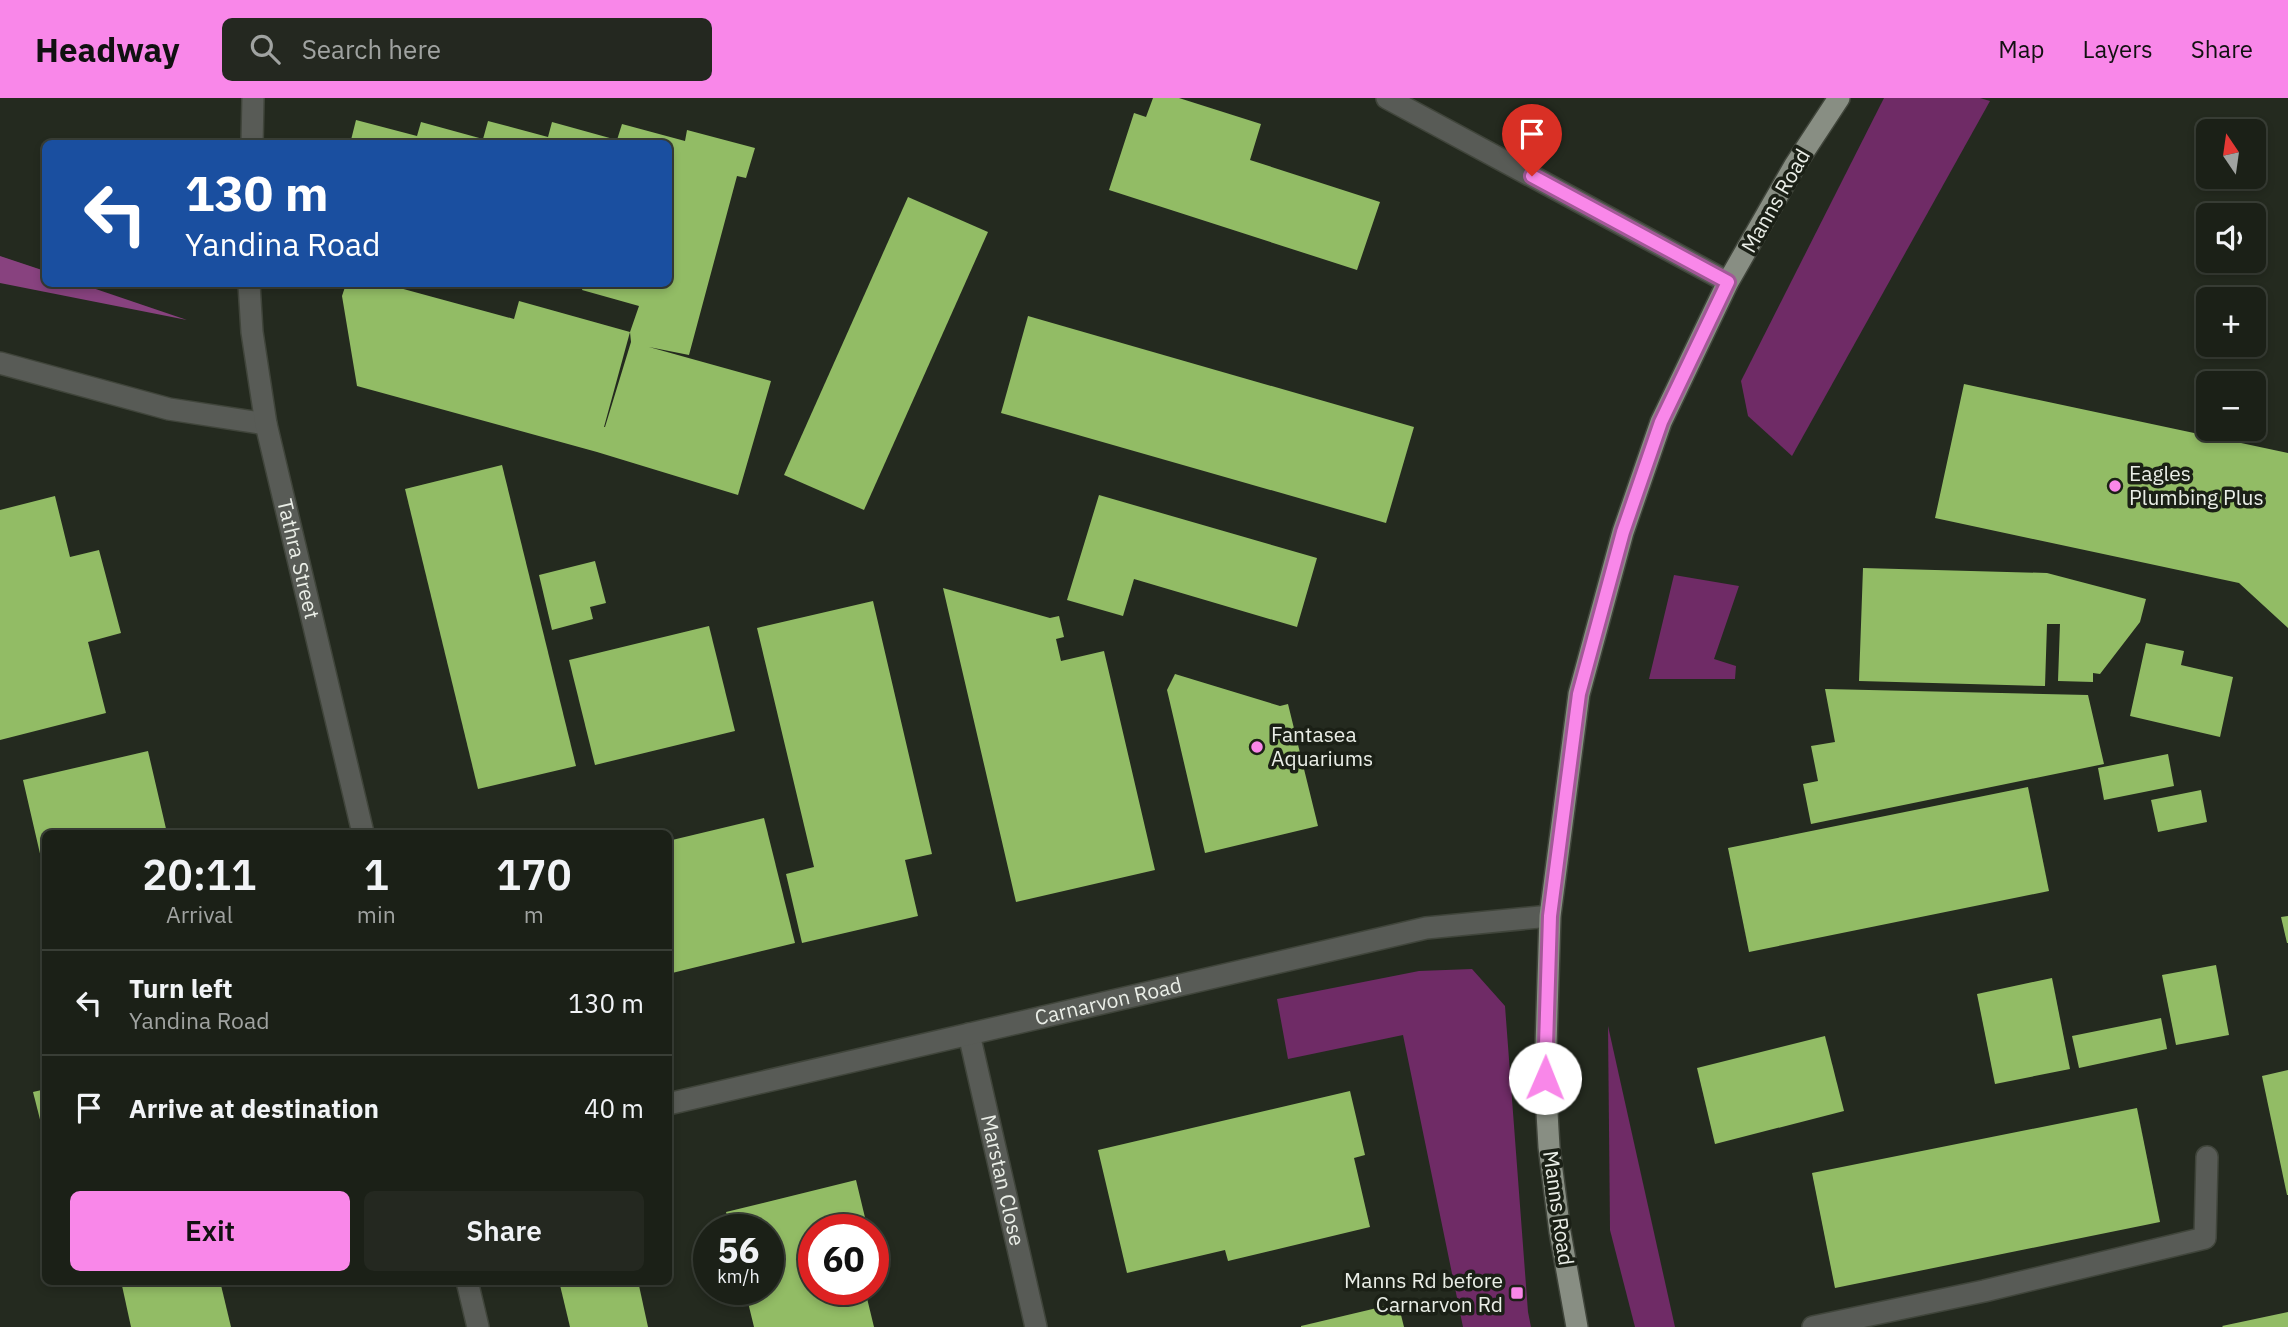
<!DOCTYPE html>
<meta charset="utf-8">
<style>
:root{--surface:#1b2017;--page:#242820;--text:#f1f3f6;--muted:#a0a3a1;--line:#393e36;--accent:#f987e9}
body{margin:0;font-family:"IBM Plex Sans",sans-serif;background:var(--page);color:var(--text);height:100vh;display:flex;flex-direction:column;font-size:26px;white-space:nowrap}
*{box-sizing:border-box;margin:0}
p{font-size:23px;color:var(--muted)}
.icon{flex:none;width:38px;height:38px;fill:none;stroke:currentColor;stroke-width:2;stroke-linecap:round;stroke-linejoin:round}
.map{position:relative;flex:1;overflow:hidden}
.drawer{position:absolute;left:42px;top:732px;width:630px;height:455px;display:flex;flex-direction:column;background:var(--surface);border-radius:10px;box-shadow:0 4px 10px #0003,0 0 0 2px var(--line)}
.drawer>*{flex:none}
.hud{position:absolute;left:42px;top:42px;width:630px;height:147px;border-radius:10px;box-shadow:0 4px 10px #0003,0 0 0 2px var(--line);background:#1a4fa0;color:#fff;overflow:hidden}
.needle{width:46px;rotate:347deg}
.tools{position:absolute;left:2196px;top:21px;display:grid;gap:14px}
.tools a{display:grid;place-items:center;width:70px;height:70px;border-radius:10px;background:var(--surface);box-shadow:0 4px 10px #0003,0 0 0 2px var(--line);font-size:35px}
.speed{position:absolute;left:693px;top:1116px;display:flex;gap:14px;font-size:35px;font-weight:700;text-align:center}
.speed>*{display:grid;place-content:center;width:91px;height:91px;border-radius:50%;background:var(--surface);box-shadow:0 4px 10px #0003,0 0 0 2px var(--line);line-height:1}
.speed small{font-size:18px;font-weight:400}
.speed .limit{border:10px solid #d22;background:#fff;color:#111}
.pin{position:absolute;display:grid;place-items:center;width:60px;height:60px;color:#fff;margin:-72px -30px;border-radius:50% 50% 50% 0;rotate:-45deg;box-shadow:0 0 7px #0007}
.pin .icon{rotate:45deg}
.me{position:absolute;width:77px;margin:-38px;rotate:1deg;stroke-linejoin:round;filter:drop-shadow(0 0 5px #0008)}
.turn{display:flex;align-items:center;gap:24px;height:147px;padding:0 28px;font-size:32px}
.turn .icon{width:91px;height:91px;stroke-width:2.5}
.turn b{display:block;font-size:49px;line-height:60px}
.eta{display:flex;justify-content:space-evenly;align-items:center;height:119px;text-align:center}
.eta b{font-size:42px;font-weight:600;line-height:49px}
.button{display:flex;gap:14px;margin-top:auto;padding:14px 28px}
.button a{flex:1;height:80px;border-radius:10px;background:var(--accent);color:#111;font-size:28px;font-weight:600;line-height:80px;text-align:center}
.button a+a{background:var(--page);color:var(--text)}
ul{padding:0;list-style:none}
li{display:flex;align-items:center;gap:21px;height:105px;padding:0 28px;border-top:2px solid var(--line)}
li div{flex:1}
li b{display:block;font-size:26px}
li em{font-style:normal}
header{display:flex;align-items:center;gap:42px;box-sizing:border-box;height:98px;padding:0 35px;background:var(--accent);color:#111}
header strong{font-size:33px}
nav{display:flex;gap:38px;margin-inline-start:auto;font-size:24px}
.search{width:490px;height:63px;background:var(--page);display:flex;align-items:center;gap:18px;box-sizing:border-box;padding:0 24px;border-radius:10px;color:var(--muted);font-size:26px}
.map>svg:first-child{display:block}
</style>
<header>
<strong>Headway</strong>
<div class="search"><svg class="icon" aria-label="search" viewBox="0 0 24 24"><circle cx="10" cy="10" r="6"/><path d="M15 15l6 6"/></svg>Search here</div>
<nav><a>Map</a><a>Layers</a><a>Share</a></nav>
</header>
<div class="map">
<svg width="2288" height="1229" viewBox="0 0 2288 1229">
<rect width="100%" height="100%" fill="#242a1f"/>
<g fill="#6f2b66">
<polygon points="1884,0 1980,0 1990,3 1792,358 1748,318 1741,283"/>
<polygon points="1674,477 1739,488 1714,561 1736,568 1735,581 1649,581"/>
<polygon points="1472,871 1505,908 1528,1214 1531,1229 1463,1229 1403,937 1288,961 1277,901 1419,873"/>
<polygon points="1608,928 1675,1229 1635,1229 1610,1132"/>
</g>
<polygon fill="#88427f" points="0,158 45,173 46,186 81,186 187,222 0,185"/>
<g fill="#92bc65" fill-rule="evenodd">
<polygon points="1153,0 1179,0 1261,26 1250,62 1380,104 1357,172 1109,92 1134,15 1146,19"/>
<path d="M356,22L417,38L421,24L483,41L488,23L548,39L552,24L617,42L622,26L685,43L687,32L755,50L746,80L737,78L689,257L649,249L771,283L738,397L597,354L357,288L342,198L346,186H385L514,221L519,203L630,234L639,208L582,192L584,186H668V46H350ZM630,234L631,244L605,329H604Z"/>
<polygon points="908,99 988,134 864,412 784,377"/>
<polygon points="1028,218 1414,329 1386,425 1001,315"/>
<polygon points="1964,286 2288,355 2288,530 2239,485 1935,420"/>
<polygon points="502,367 576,668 478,691 405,391"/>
<polygon points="1099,397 1317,460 1297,529 1134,481 1123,518 1067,502"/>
<polygon points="55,398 70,459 99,452 121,535 88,544 106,615 0,642 0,412"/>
<polygon points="595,463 606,505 590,509 593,521 552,532 539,477"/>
<polygon points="1863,470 2047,475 2146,501 2140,524 2100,576 2093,575 2093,584 2058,583 2060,526 2047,526 2045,588 1859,583"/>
<polygon points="943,490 1050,520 1059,518 1064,539 1056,541 1061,563 1104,553 1155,772 1016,804"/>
<polygon points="873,503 932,756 905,762 918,818 802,845 786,776 814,769 757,530"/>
<polygon points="709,528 735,633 595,667 569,562"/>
<polygon points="2146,545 2184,553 2181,567 2233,579 2220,639 2130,618"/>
<polygon points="1175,576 1280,608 1288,606 1318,728 1205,755 1167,592"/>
<polygon points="1825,591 2088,597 2104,666 1811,726 1803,686 1818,683 1811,648 1835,644"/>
<polygon points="148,653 167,735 46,735 44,773 23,682"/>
<polygon points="2168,656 2174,688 2104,702 2098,670"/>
<polygon points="2028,689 2049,793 1749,854 1728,750"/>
<polygon points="2201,692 2207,724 2158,734 2151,702"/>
<polygon points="764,720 795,845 668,876 668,743"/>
<polygon points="2288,818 2288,845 2287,845 2281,819"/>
<polygon points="2216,867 2229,937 2176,947 2162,877"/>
<polygon points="2052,880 2070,971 1995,986 1977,896"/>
<polygon points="2161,920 2167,951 2079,970 2072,938"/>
<polygon points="1825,938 1844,1013 1715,1046 1697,970"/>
<polygon points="2288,972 2288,1097 2287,1097 2262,978"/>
<polygon points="46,991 46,1041 45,1041 33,994"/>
<polygon points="1350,993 1365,1057 1354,1060 1370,1129 1228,1163 1225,1152 1127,1175 1098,1052"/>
<polygon points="2137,1010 2160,1124 1835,1190 1812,1075"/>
<polygon points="856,1082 868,1132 814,1132 814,1192 865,1192 874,1229 754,1229 745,1192 768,1192 768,1132 731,1132 726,1114"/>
<polygon points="873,1157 881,1184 873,1186"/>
<polygon points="121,1183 220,1183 231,1229 131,1229"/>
<polygon points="559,1183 638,1183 648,1229 570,1229"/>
<polygon points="1398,1205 1404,1229 1301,1229 1301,1228"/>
<polygon points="2288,1214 2288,1229 2223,1229 2222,1228"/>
</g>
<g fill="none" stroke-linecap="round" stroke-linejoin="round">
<defs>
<g id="lane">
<polyline points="0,265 169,311 266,326"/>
<polyline points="1813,1229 1984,1193 2205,1140 2207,1059"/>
</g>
<g id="street">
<polyline points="1387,0 1728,184"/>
<polyline points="252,46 253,0"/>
<path id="s1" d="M249,186L252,234L266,326L363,735"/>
<path id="s2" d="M969,936L1036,1229"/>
<path id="s3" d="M668,1006L1426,830L1550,818"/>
<polyline points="467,1183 478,1229"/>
</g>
<polyline id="primary" points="1577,1229 1560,1134 1549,1049 1545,980 1550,818 1579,596 1623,434 1661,324 1728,184 1795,67 1839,0"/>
</defs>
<use href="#lane" stroke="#40453b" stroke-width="24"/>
<use href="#street" stroke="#40453b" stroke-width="24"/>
<use href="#primary" stroke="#40453b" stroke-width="24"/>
<use href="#lane" stroke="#585b56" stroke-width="21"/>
<use href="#street" stroke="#585b56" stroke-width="21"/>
<use href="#primary" stroke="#888e83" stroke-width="21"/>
</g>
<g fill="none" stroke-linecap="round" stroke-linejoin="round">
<defs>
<polyline id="route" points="1532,78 1728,184 1661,324 1623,434 1579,596 1550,818 1545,980"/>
</defs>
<use href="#route" stroke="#a25897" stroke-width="18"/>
<use href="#route" stroke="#f987e9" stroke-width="12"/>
</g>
<g fill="#f987e9" stroke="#1b2016" stroke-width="2.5">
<circle cx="2115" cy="388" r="7"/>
<circle cx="1257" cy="649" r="7"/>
<rect x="1510" y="1188" width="14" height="14" rx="3.5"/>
</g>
<g text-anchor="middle" stroke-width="7" stroke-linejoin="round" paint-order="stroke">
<g font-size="21" fill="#eaeee7" stroke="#1b2016">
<text transform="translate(1776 103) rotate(-60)" y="7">Manns Road</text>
<text dy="7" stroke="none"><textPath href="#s1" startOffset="280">Tathra Street</textPath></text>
<text dy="7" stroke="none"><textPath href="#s3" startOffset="452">Carnarvon Road</textPath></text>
<text dy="7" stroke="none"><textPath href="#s2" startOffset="150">Marstan Close</textPath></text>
<text transform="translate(1558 1110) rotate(82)" y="7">Manns Road</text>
</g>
<g font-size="21" fill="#eaeee7" stroke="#1b2016" text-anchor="start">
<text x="2129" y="383">Eagles<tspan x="2129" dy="24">Plumbing Plus</tspan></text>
<text x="1271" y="644">Fantasea<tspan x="1271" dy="24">Aquariums</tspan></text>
<text x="1503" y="1190" text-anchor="end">Manns Rd before<tspan x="1503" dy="24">Carnarvon Rd</tspan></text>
</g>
</g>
</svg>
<div class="tools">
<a><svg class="needle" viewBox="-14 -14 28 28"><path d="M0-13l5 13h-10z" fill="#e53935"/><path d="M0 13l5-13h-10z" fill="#a0a3a1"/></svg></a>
<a><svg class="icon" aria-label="sound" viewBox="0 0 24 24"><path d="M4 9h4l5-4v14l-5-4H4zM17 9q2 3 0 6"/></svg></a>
<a>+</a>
<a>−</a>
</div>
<div class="speed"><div>56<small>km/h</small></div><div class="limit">60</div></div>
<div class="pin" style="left:1532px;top:78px;background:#d93025"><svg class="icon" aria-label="arrive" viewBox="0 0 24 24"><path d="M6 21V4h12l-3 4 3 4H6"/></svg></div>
<svg class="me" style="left:1545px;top:980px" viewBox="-20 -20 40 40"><circle r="19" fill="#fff"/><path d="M0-13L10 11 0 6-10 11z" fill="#f987e9"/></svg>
<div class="hud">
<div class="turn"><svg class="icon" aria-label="left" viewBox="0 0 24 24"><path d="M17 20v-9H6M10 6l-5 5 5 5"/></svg><div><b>130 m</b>Yandina Road</div></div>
</div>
<section class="drawer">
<div class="eta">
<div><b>20:11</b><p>Arrival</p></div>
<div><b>1</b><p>min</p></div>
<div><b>170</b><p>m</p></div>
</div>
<ul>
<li><svg class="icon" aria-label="left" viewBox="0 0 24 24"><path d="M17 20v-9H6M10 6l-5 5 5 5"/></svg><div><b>Turn left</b><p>Yandina Road</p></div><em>130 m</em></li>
<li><svg class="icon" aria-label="arrive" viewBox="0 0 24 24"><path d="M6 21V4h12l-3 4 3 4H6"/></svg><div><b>Arrive at destination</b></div><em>40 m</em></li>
</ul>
<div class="button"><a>Exit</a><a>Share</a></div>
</section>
</div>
